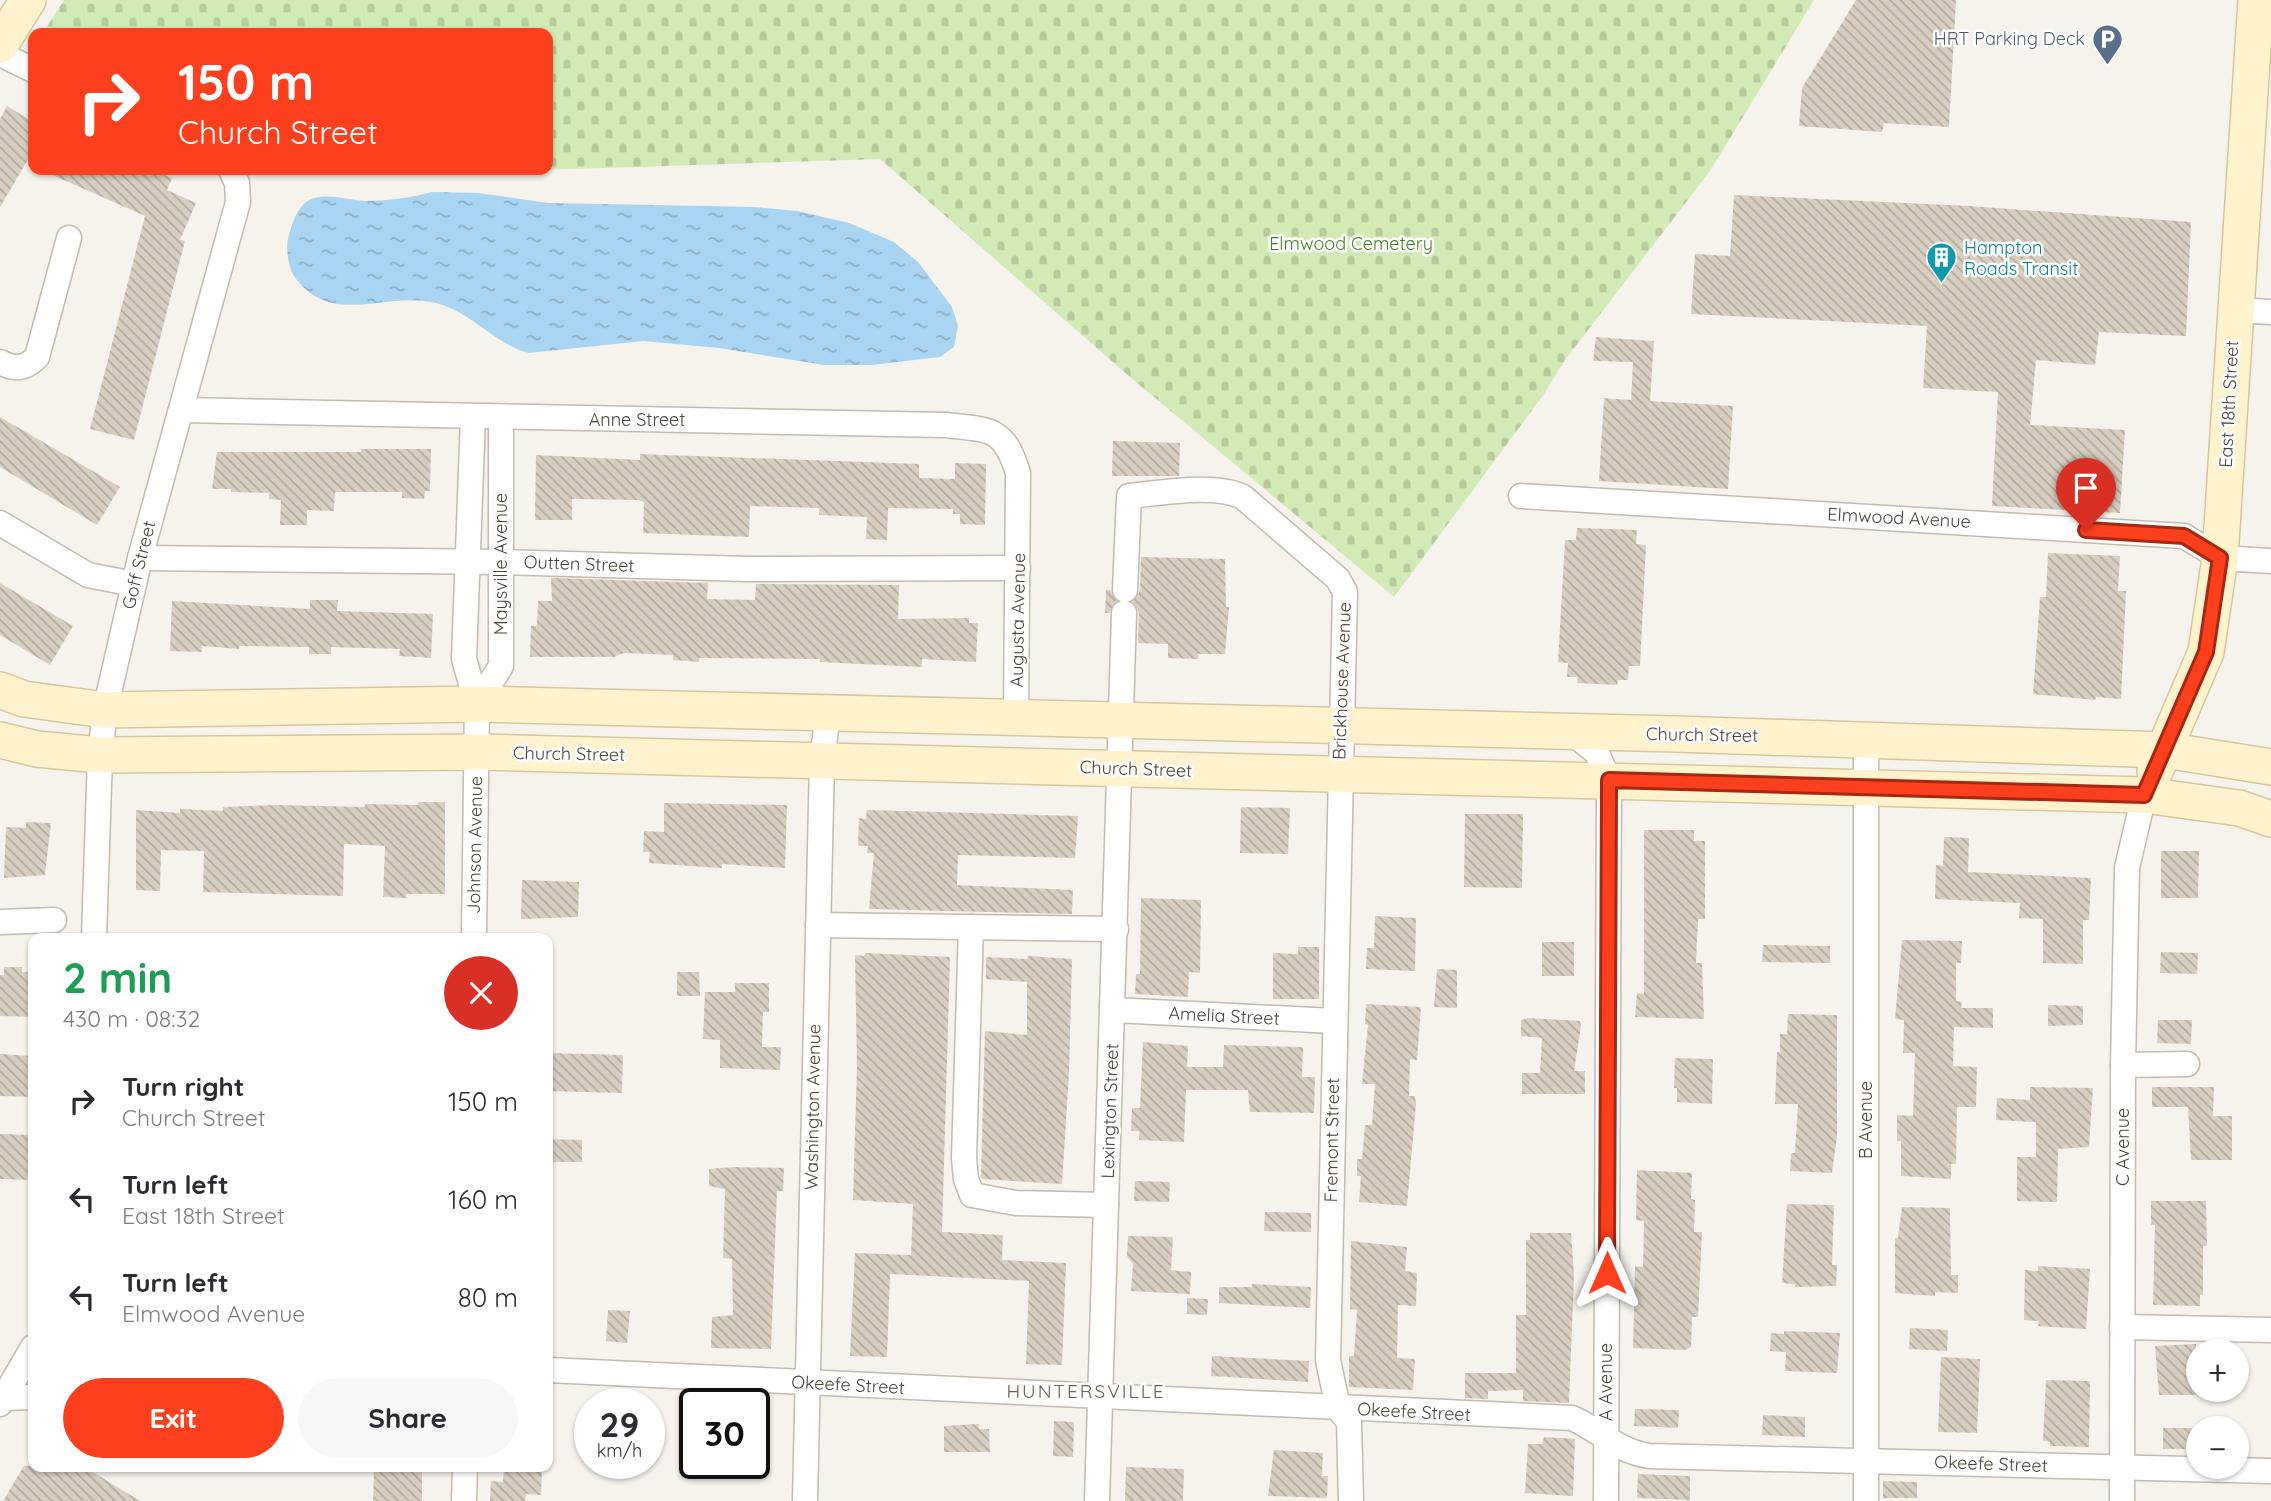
<!DOCTYPE html>
<meta charset="utf-8">
<style>
:root{--surface:#fff;--page:#f7f7f7;--text:#2b2b33;--muted:#7c7c81;--accent:#fc3f1d}
body{margin:0;font-family:Quicksand,sans-serif;background:var(--page);color:var(--text);height:100vh;display:flex;flex-direction:column;font-size:26px;white-space:nowrap}
*{box-sizing:border-box;margin:0}
p{font-size:23px;color:var(--muted)}
.icon{flex:none;width:38px;height:38px;fill:none;stroke:currentColor;stroke-width:2;stroke-linecap:round;stroke-linejoin:round}
.map{position:relative;flex:1;overflow:hidden}
.drawer{position:absolute;left:28px;top:933px;width:525px;height:539px;display:flex;flex-direction:column;background:var(--surface);border-radius:14px;box-shadow:0 2px 5px #0004}
.drawer>*{flex:none}
.hud{position:absolute;left:28px;top:28px;width:525px;height:147px;border-radius:14px;box-shadow:0 2px 5px #0004;background:#fc3f1d;color:#fff;overflow:hidden}
.controls{position:absolute;left:2186px;top:1339px;display:grid;gap:14px}
.controls a{display:grid;place-items:center;width:63px;height:63px;border-radius:50%;background:var(--surface);box-shadow:0 2px 5px #0004;font-size:35px}
.speed{position:absolute;left:574px;top:1388px;display:flex;gap:14px;font-size:35px;font-weight:700;text-align:center}
.speed>*{display:grid;place-content:center;width:91px;height:91px;border-radius:50%;background:var(--surface);box-shadow:0 2px 5px #0004;line-height:1}
.speed small{font-size:18px;font-weight:400}
.speed .limit{border:4px solid #111;border-radius:10px;background:#fff;color:#111}
.pin{position:absolute;display:grid;place-items:center;width:60px;height:60px;color:#fff;margin:-72px -30px;border-radius:50% 50% 50% 0;rotate:-45deg;box-shadow:0 0 7px #0007}
.pin .icon{rotate:45deg}
.me{position:absolute;width:77px;margin:-38px;rotate:0deg;stroke-linejoin:round;filter:drop-shadow(0 0 5px #0008)}
.turn{display:flex;align-items:center;gap:24px;height:147px;padding:0 35px;font-size:32px}
.turn .icon{width:91px;height:91px;stroke-width:2.5}
.turn b{display:block;font-size:49px;line-height:60px}
.round{display:grid;place-items:center;flex:none;width:74px;height:74px;border-radius:37px;background:var(--page)}
.headline{display:flex;align-items:center;justify-content:space-between;height:119px;padding:0 35px}
h1{font-size:42px;font-weight:700;line-height:52px;color:#1e9e55}
.cta{display:flex;gap:14px;margin-top:auto;padding:14px 35px}
.cta a{flex:1;height:80px;border-radius:42px;background:var(--accent);color:#fff;font-size:28px;font-weight:700;line-height:80px;text-align:center}
.cta a+a{background:var(--page);color:var(--text)}
ul{padding:0;list-style:none}
li{display:flex;align-items:center;gap:21px;height:98px;padding:0 35px}
li div{flex:1}
li b{display:block;font-size:26px}
li em{font-style:normal}
.map>svg:first-child{display:block}
</style>
<div class="map">
<svg width="2271" height="1501" viewBox="0 0 2271 1501">
<defs>
<pattern id="cemetery-stones" width="16" height="16" patternUnits="userSpaceOnUse" patternTransform="scale(1.75)"><rect width="16" height="16" fill="#d2eab5"/><path d="M2 7V4a2 2 0 0 1 4 0v3zM10 15v-3a2 2 0 0 1 4 0v3z" fill="#b6ca9c"/></pattern>
<pattern id="water-ripples" width="26" height="14" patternUnits="userSpaceOnUse" patternTransform="scale(1.75)"><rect width="26" height="14" fill="#a9d4f2"/><path d="M2 4q2-2 4 0t4 0M15 11q2-2 4 0t4 0" fill="none" stroke="#8caec5"/></pattern>
<pattern id="building-back-hatch" width="6" height="6" patternUnits="userSpaceOnUse" patternTransform="scale(1.75)"><rect width="6" height="6" fill="#d8cfc1"/><path d="M-1 5l2 2M0 0l6 6M5-1l2 2" fill="none" stroke="#b1aa9e"/></pattern>
</defs>
<rect width="100%" height="100%" fill="#f6f3ec"/>
<path fill="url(#cemetery-stones)" d="M64,0H1814L1710,171L1565,360L1544,394L1394,597L1130,377L880,159C720,164 560,170 400,174L378,170H548V33H43Z"/>
<path fill="url(#water-ripples)" d="M432,192L479,193L549,203L755,207L797,211L849,223L894,242L918,262L952,307L958,326L954,347L940,357L872,365H824L719,348L643,341L529,353C494,344 472,312 436,303C385,290 331,329 294,276C288,266 285,246 289,235C292,224 297,209 306,202C322,191 347,200 364,201C387,201 410,198 432,192Z"/>
<g fill="url(#building-back-hatch)">
<polygon points="1856,0 1956,0 1949,127 1884,123 1882,132 1799,126 1802,88"/>
<polygon points="7,106 33,122 33,151 0,207 0,119"/>
<polygon points="41,170 152,170 172,178 167,190 196,203 180,240 185,241 134,440 90,429 145,216"/>
<polygon points="1734,195 1969,206 2191,222 2186,336 2099,332 2095,365 2036,360 2030,425 2125,430 2120,513 1992,506 1998,392 1923,388 1927,326 1691,314 1695,254 1730,256"/>
<polygon points="1596,337 1654,341 1650,401 1733,406 1728,489 1599,481 1604,398 1631,400 1633,362 1593,361"/>
<polygon points="0,417 120,487 97,525 0,467"/>
<polygon points="1113,441 1180,443 1179,476 1112,476"/>
<polygon points="361,449 431,449 430,491 425,491 424,499 402,498 402,492 335,492 334,511 307,510 307,525 280,525 281,500 269,499 269,493 231,492 231,489 212,489 217,452 361,452"/>
<polygon points="640,454 919,464 919,478 955,479 955,463 986,464 985,525 960,524 960,514 953,514 953,509 888,508 887,540 866,539 867,517 819,515 819,508 750,506 749,537 643,533 644,502 638,500 572,499 572,520 535,520 536,455 640,460"/>
<polygon points="1577,528 1637,530 1636,544 1646,545 1640,666 1629,666 1628,680 1618,680 1617,685 1577,683 1578,677 1567,677 1568,663 1558,662 1565,540 1576,540"/>
<polygon points="2048,553 2120,556 2118,591 2126,591 2121,699 2096,697 2095,700 2033,694 2040,597 2046,597"/>
<polygon points="1141,557 1225,559 1226,607 1229,607 1225,654 1198,654 1198,659 1168,658 1168,644 1138,643 1139,613 1133,602 1140,591"/>
<polygon points="551,578 708,583 707,599 755,600 756,584 899,585 898,619 969,618 969,623 978,623 976,662 922,659 922,667 820,662 820,659 699,658 699,662 673,660 673,655 624,653 614,657 530,657 531,626 537,626 538,601 552,601"/>
<polygon points="0,583 73,626 50,665 0,635"/>
<polygon points="1106,590 1110,590 1116,601 1109,613 1105,613"/>
<polygon points="310,600 338,600 337,611 433,614 431,658 399,656 400,649 331,647 331,654 309,654 309,647 239,646 239,649 202,646 202,652 170,651 172,601 310,609"/>
<polygon points="418,802 445,802 445,894 406,894 406,898 383,897 385,846 344,844 343,896 203,892 204,851 161,850 160,891 136,890 136,810 180,813 180,809 223,811 223,807 276,805 365,807 365,804 418,805"/>
<polygon points="664,803 787,805 785,868 722,864 722,868 705,867 649,863 650,852 643,852 644,831 664,832"/>
<polygon points="1241,807 1290,808 1288,854 1240,853"/>
<polygon points="867,810 1078,816 1075,858 958,855 957,885 1073,890 1072,914 869,909 874,853 867,853 868,846 858,846 859,818 866,819"/>
<polygon points="1465,814 1523,814 1522,888 1464,887"/>
<polygon points="26,822 51,823 45,875 4,878 6,827 26,828"/>
<polygon points="1644,830 1694,830 1694,841 1705,841 1705,919 1698,919 1696,963 1702,963 1704,1019 1635,1017 1637,993 1644,994"/>
<polygon points="1944,837 1969,838 1968,872 2091,878 2089,920 2083,920 2083,964 2043,963 2043,919 2019,918 2020,903 1935,899 1936,865 1943,866"/>
<polygon points="2161,851 2199,851 2198,898 2161,898"/>
<polygon points="522,880 579,882 578,917 521,919"/>
<polygon points="1141,898 1201,900 1200,973 1189,972 1188,997 1135,994 1136,974 1140,974"/>
<polygon points="1375,916 1416,918 1415,971 1366,969 1367,948 1374,948"/>
<polygon points="1902,940 1962,941 1961,963 1956,963 1956,1001 1962,1002 1961,1008 1993,1008 1993,1028 1954,1027 1953,1066 1977,1067 1976,1107 1957,1107 1956,1164 1951,1164 1951,1179 1901,1176 1901,1141 1897,1141 1897,1115 1913,1116 1915,1053 1903,1053 1904,1020 1895,1019"/>
<rect x="1542" y="942" width="32" height="34"/>
<polygon points="1763,945 1830,946 1830,963 1762,962"/>
<polygon points="1298,947 1319,947 1319,999 1273,999 1273,953 1298,954"/>
<polygon points="2161,952 2198,953 2197,974 2160,973"/>
<polygon points="865,953 950,957 942,1232 1003,1235 1002,1260 1066,1263 1062,1365 1026,1364 1029,1281 890,1274 887,1357 850,1356 855,1253 911,1255 913,1204 853,1200 857,1066 855,955 864,956"/>
<polygon points="1028,956 1072,959 1069,1073 1062,1184 982,1179 981,1176 985,1031 1027,1035 1027,982 986,979 986,957 1027,959"/>
<polygon points="4,967 22,967 22,972 33,972 33,1017 0,1016 0,975 4,975"/>
<polygon points="1437,969 1457,970 1457,1008 1434,1007"/>
<polygon points="677,972 699,972 700,996 677,996"/>
<polygon points="735,983 769,983 769,1012 763,1012 762,1047 781,1047 780,1070 720,1068 720,1040 703,1039 705,992 735,992"/>
<polygon points="1366,1004 1421,1007 1417,1060 1410,1059 1409,1096 1415,1096 1416,1104 1407,1206 1359,1202 1361,1176 1357,1176 1357,1159 1362,1159 1365,1125 1372,1125 1375,1084 1362,1084 1368,1025 1365,1024"/>
<polygon points="2048,1005 2083,1006 2083,1025 2048,1026"/>
<polygon points="1788,1014 1837,1015 1837,1136 1832,1173 1790,1171 1791,1153 1795,1153 1798,1104 1775,1104 1777,1052 1780,1052 1780,1034 1787,1034"/>
<polygon points="1528,1018 1580,1021 1581,1026 1574,1071 1585,1071 1585,1094 1522,1094 1522,1073 1540,1073 1542,1038 1521,1036 1521,1020"/>
<polygon points="2158,1020 2192,1020 2191,1044 2157,1043"/>
<polygon points="1143,1042 1188,1046 1187,1067 1223,1067 1224,1045 1303,1047 1302,1077 1315,1077 1314,1113 1250,1112 1248,1090 1186,1090 1184,1142 1139,1140 1139,1131 1131,1131 1132,1108 1140,1108"/>
<polygon points="548,1053 623,1055 622,1093 548,1091"/>
<polygon points="0,1054 33,1056 33,1097 0,1096"/>
<polygon points="1675,1058 1713,1059 1712,1104 1677,1102 1677,1088 1674,1088"/>
<polygon points="2030,1087 2093,1088 2089,1147 2058,1149 2057,1202 2017,1201 2017,1157 2036,1157 2036,1122 1996,1120 1997,1098 2030,1100"/>
<polygon points="2152,1087 2214,1087 2213,1116 2232,1116 2232,1160 2191,1160 2188,1107 2152,1107"/>
<polygon points="0,1134 33,1135 33,1180 0,1179"/>
<polygon points="548,1139 582,1140 582,1162 548,1162"/>
<polygon points="734,1167 784,1168 783,1191 777,1191 771,1349 711,1348 712,1317 733,1315 732,1259 723,1258 725,1189 709,1186 709,1169"/>
<polygon points="1637,1170 1692,1173 1691,1199 1695,1200 1694,1232 1702,1232 1701,1254 1698,1317 1692,1317 1691,1347 1685,1350 1633,1348 1635,1266 1643,1267 1644,1221 1636,1220"/>
<polygon points="1135,1181 1170,1182 1169,1202 1134,1201"/>
<polygon points="2151,1201 2206,1201 2207,1246 2203,1246 2203,1295 2200,1295 2200,1306 2153,1305 2155,1225 2151,1225"/>
<polygon points="1787,1204 1834,1205 1832,1265 1837,1265 1836,1286 1795,1287 1795,1284 1782,1283"/>
<polygon points="1902,1207 1950,1208 1951,1275 1958,1275 1958,1293 1935,1292 1935,1296 1895,1293 1895,1238 1898,1238"/>
<polygon points="1265,1212 1311,1213 1311,1232 1264,1231"/>
<polygon points="1530,1233 1571,1233 1574,1275 1569,1403 1523,1401 1523,1390 1488,1391 1488,1399 1465,1398 1465,1373 1516,1373 1516,1315 1526,1315 1526,1240 1530,1240"/>
<polygon points="1128,1236 1173,1237 1171,1270 1191,1272 1190,1294 1131,1291 1133,1264 1127,1256"/>
<polygon points="1351,1241 1407,1247 1405,1271 1417,1273 1416,1306 1398,1305 1397,1358 1415,1359 1413,1390 1349,1387 1349,1356 1354,1356 1357,1310 1350,1309"/>
<polygon points="2038,1266 2090,1269 2086,1329 2038,1326 2039,1321 2024,1320 2025,1270 2038,1271"/>
<polygon points="1252,1284 1311,1287 1310,1308 1219,1303 1219,1287 1252,1287"/>
<polygon points="1187,1298 1208,1299 1207,1315 1187,1314"/>
<polygon points="608,1310 630,1311 627,1343 606,1341"/>
<polygon points="1910,1328 1948,1330 1947,1351 1909,1349"/>
<polygon points="1784,1331 1840,1333 1837,1373 1785,1371 1786,1352 1770,1351 1771,1333 1784,1334"/>
<polygon points="2196,1344 2196,1395 2159,1395 2155,1346"/>
<polygon points="1212,1356 1309,1361 1308,1382 1211,1376"/>
<polygon points="1941,1357 1980,1359 1977,1433 1938,1432"/>
<polygon points="2046,1380 2090,1381 2089,1447 2050,1446 2050,1442 2043,1441"/>
<polygon points="1635,1409 1679,1410 1678,1428 1634,1426"/>
<polygon points="1763,1415 1805,1417 1805,1437 1762,1435"/>
<polygon points="1054,1421 1074,1422 1073,1457 1053,1456"/>
<polygon points="979,1424 979,1429 989,1429 990,1452 944,1452 944,1426"/>
<rect x="2163" y="1428" width="35" height="21"/>
<polygon points="1544,1437 1575,1439 1573,1496 1525,1493 1528,1444 1542,1444"/>
<polygon points="1274,1450 1323,1453 1322,1476 1328,1476 1327,1498 1268,1496"/>
<polygon points="24,1466 83,1466 140,1501 3,1501"/>
<polygon points="504,1466 542,1466 541,1495 526,1494 525,1501 490,1501 491,1481 503,1482"/>
<polygon points="1126,1467 1184,1469 1183,1501 1125,1501"/>
<polygon points="374,1469 422,1470 422,1501 373,1501"/>
<polygon points="1638,1474 1690,1476 1690,1500 1637,1498"/>
<polygon points="1883,1481 1917,1482 1917,1498 1883,1498"/>
</g>
<g fill="none" stroke-linecap="round" stroke-linejoin="round">
<defs>
<g id="street">
<polyline points="0,54 33,70"/>
<polyline points="2235,310 2271,312"/>
<path d="M0,362C15,370 25,369 37,357L69,238"/>
<path d="M181,410L946,425C992,430 1004,428 1018,473L1016,718"/>
<polyline points="473,417 464,659 477,704 474,938"/>
<polyline points="1521,496 2184,536 2220,558 2271,561"/>
<polyline points="0,523 88,575 134,584"/>
<polyline points="140,558 502,562 748,569 1018,568"/>
<path d="M1125,590L1129,496C1161,493 1215,483 1243,497L1338,579L1345,592L1328,1360L1338,1408L1349,1422L1351,1501"/>
<polyline points="477,704 501,666 501,417"/>
<polyline points="1571,732 1597,753 1609,781 1606,1501"/>
<polyline points="0,922 54,920"/>
<polyline points="818,925 1116,929"/>
<polyline points="971,927 964,1158 966,1179 972,1195 1016,1203 1106,1205"/>
<polyline points="94,938 100,755 105,710 140,558 238,202 237,183 231,170"/>
<polyline points="1114,1010 1334,1021"/>
<polyline points="2123,1065 2187,1064"/>
<polyline points="2122,1327 2271,1330"/>
<path d="M548,1370L1572,1418C1602,1431 1616,1451 1649,1456L2271,1471"/>
<polyline points="4,1398 33,1397"/>
<polyline points="0,1404 33,1347"/>
<polyline points="464,1501 465,1466"/>
<polyline points="805,1501 822,761 828,713"/>
<polyline points="1097,1501 1124,613"/>
<polyline points="1866,1501 1866,739"/>
<polyline points="2122,1501 2123,1065 2127,868 2144,795"/>
</g>
<g id="secondary">
<polyline points="0,45 28,0"/>
<polyline points="0,690 24,699 105,710 477,704 1676,734 2165,750 2271,767"/>
<polyline points="0,740 37,749 100,755 477,752 2144,795 2239,808 2271,819"/>
<polyline points="2155,771 2206,652 2220,558 2256,0"/>
</g>
</defs>
<use href="#street" stroke="#c2bbae" stroke-width="27"/>
<use href="#secondary" stroke="#d6c79b" stroke-width="38"/>
<use href="#street" stroke="#fff" stroke-width="24"/>
<use href="#secondary" stroke="#fff3cd" stroke-width="35"/>
</g>
<g fill="none" stroke-linecap="round" stroke-linejoin="round">
<defs>
<polyline id="route" points="1607,1273 1609,780 2144,795 2206,652 2220,558 2184,536 2086,530"/>
</defs>
<use href="#route" stroke="#a42913" stroke-width="18"/>
<use href="#route" stroke="#fc3f1d" stroke-width="12"/>
</g>
<defs>
<symbol id="parking-pin" viewBox="-11 -11 22 30"><path d="M0 17L-7.5 6A9.5 9.5 0 1 1 7.5 6Z" fill="#5c6f8a" stroke="#fff"/><path d="M-3.5-5.5H1a3.5 3.5 0 0 1 0 7H-1V5.5H-3.5ZM-1-3.4V-.6H.8a1.4 1.4 0 0 0 0-2.8Z" fill="#fff"/></symbol>
<symbol id="building-pin" viewBox="-11 -11 22 30"><path d="M0 17L-7.5 6A9.5 9.5 0 1 1 7.5 6Z" fill="#0f9aa8" stroke="#fff"/><path d="M-4-6H4V6H1V3H-1V6H-4ZM-2.5-4.3h1.7v1.8h-1.7ZM.8-4.3h1.7v1.8H.8ZM-2.5-1h1.7V.8h-1.7ZM.8-1h1.7V.8H.8Z" fill="#fff"/></symbol>
</defs>
<g fill-rule="evenodd">
<use href="#parking-pin" x="2090" y="22" width="35" height="47"/>
<use href="#building-pin" x="1924" y="240" width="35" height="47"/>
</g>
<g text-anchor="middle" stroke-width="5" stroke-linejoin="round" paint-order="stroke">
<g font-size="18" fill="#4e5e75" stroke="#fff" text-anchor="end">
<text x="2085" y="45">HRT Parking Deck</text>
</g>
<g font-size="18" fill="#4a7f2a" stroke="#fff">
<text x="1351" y="250">Elmwood Cemetery</text>
</g>
<g font-size="18" fill="#0d838f" stroke="#fff" text-anchor="start">
<text x="1964" y="254">Hampton<tspan x="1964" dy="21">Roads Transit</tspan></text>
</g>
<g font-size="18" fill="#4b4439" stroke="#fff">
<text transform="translate(2229 404) rotate(-87)" y="6">East 18th Street</text>
<text x="637" y="426">Anne Street</text>
<text transform="translate(1899 518) rotate(3)" y="6">Elmwood Avenue</text>
<text transform="translate(501 564) rotate(-90)" y="6">Maysville Avenue</text>
<text transform="translate(579 564) rotate(2)" y="6">Outten Street</text>
<text transform="translate(139 565) rotate(-76)" y="6">Goff Street</text>
<text transform="translate(1018 620) rotate(-89)" y="6">Augusta Avenue</text>
<text transform="translate(1342 681) rotate(-88)" y="6">Brickhouse Avenue</text>
<text transform="translate(1702 735) rotate(1)" y="6">Church Street</text>
<text transform="translate(569 754) rotate(1)" y="6">Church Street</text>
<text transform="translate(1136 769) rotate(2)" y="6">Church Street</text>
<text transform="translate(475 845) rotate(-89)" y="6">Johnson Avenue</text>
<text transform="translate(1224 1016) rotate(3)" y="6">Amelia Street</text>
<text transform="translate(813 1107) rotate(-89)" y="6">Washington Avenue</text>
<text transform="translate(1110 1111) rotate(-88)" y="6">Lexington Street</text>
<text transform="translate(1866 1120) rotate(-90)" y="6">B Avenue</text>
<text transform="translate(1332 1140) rotate(-89)" y="6">Fremont Street</text>
<text transform="translate(2123 1147) rotate(-90)" y="6">C Avenue</text>
<text transform="translate(1606 1382) rotate(-90)" y="6">A Avenue</text>
<text transform="translate(848 1385) rotate(3)" y="6">Okeefe Street</text>
<text transform="translate(1414 1412) rotate(3)" y="6">Okeefe Street</text>
<text transform="translate(1991 1464) rotate(2)" y="6">Okeefe Street</text>
</g>
<g font-size="19" letter-spacing="2" fill="#6e6250" stroke="#fff">
<text x="1086" y="1398">HUNTERSVILLE</text>
</g>
</g>
</svg>
<div class="controls">
<a>+</a>
<a>−</a>
</div>
<div class="speed"><div>29<small>km/h</small></div><div class="limit">30</div></div>
<div class="pin" style="left:2086px;top:530px;background:#d93025"><svg class="icon" aria-label="arrive" viewBox="0 0 24 24"><path d="M6 21V4h12l-3 4 3 4H6"/></svg></div>
<svg class="me" style="left:1607px;top:1273px" viewBox="-20 -20 40 40"><path d="M0-17L14 15 0 8-14 15z" fill="#fc3f1d" stroke="#fff" stroke-width="4"/></svg>
<div class="hud">
<div class="turn"><svg class="icon" aria-label="right" viewBox="0 0 24 24"><path d="M7 20v-9h11M14 6l5 5-5 5"/></svg><div><b>150 m</b>Church Street</div></div>
</div>
<section class="drawer">
<div class="headline"><div><h1>2 min</h1><p>430 m · 08:32</p></div><a class="round" style="background:#d93025;color:#fff"><svg class="icon" aria-label="close" viewBox="0 0 24 24"><path d="M6 6l12 12M18 6L6 18"/></svg></a></div>
<ul>
<li><svg class="icon" aria-label="right" viewBox="0 0 24 24"><path d="M7 20v-9h11M14 6l5 5-5 5"/></svg><div><b>Turn right</b><p>Church Street</p></div><em>150 m</em></li>
<li><svg class="icon" aria-label="left" viewBox="0 0 24 24"><path d="M17 20v-9H6M10 6l-5 5 5 5"/></svg><div><b>Turn left</b><p>East 18th Street</p></div><em>160 m</em></li>
<li><svg class="icon" aria-label="left" viewBox="0 0 24 24"><path d="M17 20v-9H6M10 6l-5 5 5 5"/></svg><div><b>Turn left</b><p>Elmwood Avenue</p></div><em>80 m</em></li>
</ul>
<div class="cta"><a>Exit</a><a>Share</a></div>
</section>
</div>
